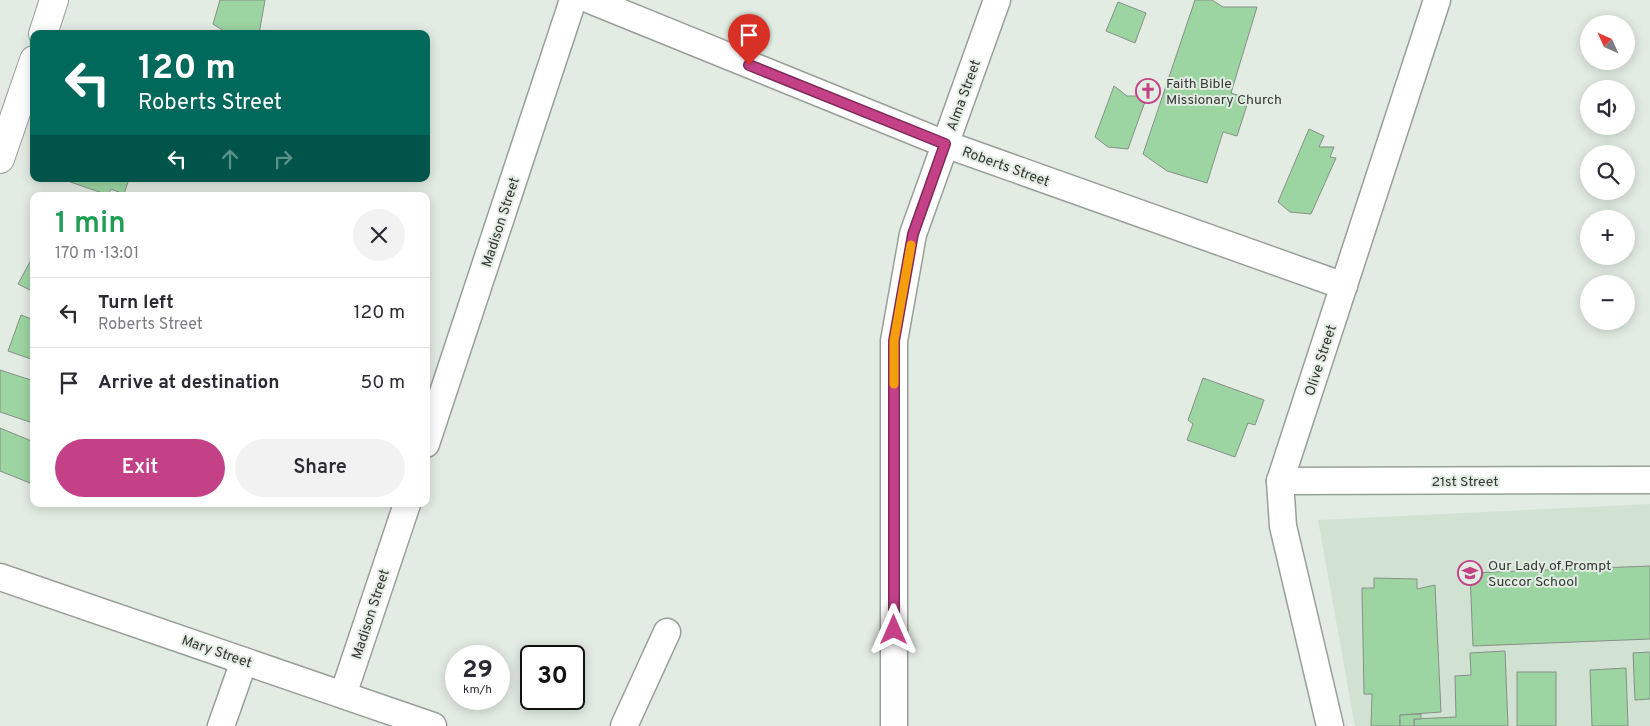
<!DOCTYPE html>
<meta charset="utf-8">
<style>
:root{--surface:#fff;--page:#f2f2f3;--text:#2b2b33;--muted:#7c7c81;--line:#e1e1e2;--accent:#c44187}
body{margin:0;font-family:Overpass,sans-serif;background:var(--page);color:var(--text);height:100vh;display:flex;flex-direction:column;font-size:19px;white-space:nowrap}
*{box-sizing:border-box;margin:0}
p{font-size:16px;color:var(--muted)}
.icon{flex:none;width:28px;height:28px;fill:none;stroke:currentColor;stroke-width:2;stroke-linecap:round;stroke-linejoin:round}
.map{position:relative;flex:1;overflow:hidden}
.side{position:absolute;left:30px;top:192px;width:400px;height:315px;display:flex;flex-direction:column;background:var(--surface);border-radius:10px;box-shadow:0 2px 12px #0003}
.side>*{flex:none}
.hud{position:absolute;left:30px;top:30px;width:400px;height:152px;border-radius:10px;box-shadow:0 2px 12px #0003;background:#00695c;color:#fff;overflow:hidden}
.needle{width:32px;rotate:315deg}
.controls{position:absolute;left:1580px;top:15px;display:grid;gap:10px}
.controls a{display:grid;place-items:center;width:55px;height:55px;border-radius:50%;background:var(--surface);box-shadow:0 2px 12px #0003;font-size:25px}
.speed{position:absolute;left:445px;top:645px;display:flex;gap:10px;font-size:25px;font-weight:700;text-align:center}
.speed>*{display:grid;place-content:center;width:65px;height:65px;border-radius:50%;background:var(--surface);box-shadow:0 2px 12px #0003;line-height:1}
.speed small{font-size:12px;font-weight:400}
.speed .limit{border:2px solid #111;border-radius:8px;background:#fff;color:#111}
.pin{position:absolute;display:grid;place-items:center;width:42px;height:42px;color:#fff;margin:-51px -21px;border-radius:50% 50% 50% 0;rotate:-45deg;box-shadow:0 0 5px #0007}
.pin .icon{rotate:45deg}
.me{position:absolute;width:55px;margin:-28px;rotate:0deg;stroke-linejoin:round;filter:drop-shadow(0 0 4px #0008)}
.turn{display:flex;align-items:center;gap:18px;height:105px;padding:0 25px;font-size:22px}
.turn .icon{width:65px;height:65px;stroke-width:2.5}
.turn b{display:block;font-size:35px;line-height:42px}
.lanes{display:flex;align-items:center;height:48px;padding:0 25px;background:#0003;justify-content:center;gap:25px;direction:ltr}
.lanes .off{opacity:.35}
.round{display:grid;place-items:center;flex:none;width:52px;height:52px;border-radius:26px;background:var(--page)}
.headline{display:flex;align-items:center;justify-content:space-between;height:85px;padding:0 25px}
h1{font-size:30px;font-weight:600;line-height:38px;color:#1e9e55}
.button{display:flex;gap:10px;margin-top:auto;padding:10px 25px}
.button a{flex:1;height:58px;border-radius:30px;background:var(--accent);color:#fff;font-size:20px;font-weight:600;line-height:58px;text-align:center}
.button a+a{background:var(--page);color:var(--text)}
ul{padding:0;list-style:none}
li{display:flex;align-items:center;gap:15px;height:70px;padding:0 25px;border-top:1px solid var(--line)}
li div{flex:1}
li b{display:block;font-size:19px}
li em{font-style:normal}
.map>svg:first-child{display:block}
</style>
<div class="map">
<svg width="1650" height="726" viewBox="0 0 1650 726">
<rect width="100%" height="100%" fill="#e2ece3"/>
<polygon fill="#d1e1d2" points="1650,504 1650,726 1355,726 1318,520"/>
<g fill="#9cd5a2" stroke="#879088">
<polygon points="220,0 265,0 259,34 229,34 213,24"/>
<polygon points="1195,0 1212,0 1223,7 1257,7 1231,93 1249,99 1237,136 1223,132 1207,183 1167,171 1143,154"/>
<polygon points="1118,2 1146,13 1135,43 1106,31"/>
<polygon points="1114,86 1127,96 1147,96 1128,149 1108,147 1095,137"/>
<polygon points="1309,129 1324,136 1319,147 1334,147 1330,157 1336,158 1311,214 1290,212 1278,202"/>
<polygon points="62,179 129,179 124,194 111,189 108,195"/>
<polygon points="34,244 34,292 18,284 31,260"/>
<polygon points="21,315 34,320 34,360 8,351"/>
<polygon points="0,370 34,381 33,423 0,412"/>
<polygon points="1203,378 1264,400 1255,425 1248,423 1235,457 1187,440 1193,424 1188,420"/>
<polygon points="0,428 34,442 34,474 30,483 0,471"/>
<polygon points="1650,566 1650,639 1473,646 1470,573"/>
<polygon points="1374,578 1417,579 1417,589 1435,585 1441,712 1400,715 1400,726 1371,726 1372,694 1364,694 1362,588 1374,588"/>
<polygon points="1505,651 1508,726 1414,726 1414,719 1456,717 1455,676 1471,675 1470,653"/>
<polygon points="1650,652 1650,699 1635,700 1633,653"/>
<polygon points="1626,668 1628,726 1592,726 1590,670"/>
<rect x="1517" y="672" width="39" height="54"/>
<polygon points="1421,714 1421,719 1414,719 1414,726 1400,726 1400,715"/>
</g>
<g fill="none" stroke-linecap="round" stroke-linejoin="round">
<defs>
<g id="street">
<polyline points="590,0 945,144 1344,286"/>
<polyline points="426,444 573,0"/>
<polyline points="1280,481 1650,480"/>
<polyline points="0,577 433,726"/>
<polyline points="343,695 407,504"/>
<polyline points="221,726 244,661"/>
<polyline points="624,726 667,632"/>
<polyline points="894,726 894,341 913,234 997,0"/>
<polyline points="1330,726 1283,526 1280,481 1437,0"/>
</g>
<g id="secondary">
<polyline points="43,34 54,0"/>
<polyline points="0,159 34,60"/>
</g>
</defs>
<use href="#street" stroke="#97a098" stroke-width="29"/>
<use href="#secondary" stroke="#97a098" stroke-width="30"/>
<use href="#street" stroke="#fff" stroke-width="26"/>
<use href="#secondary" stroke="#fff" stroke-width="28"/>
</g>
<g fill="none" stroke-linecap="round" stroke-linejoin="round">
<defs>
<polyline id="route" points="749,65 945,144 913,234 894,341 894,630"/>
</defs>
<use href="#route" stroke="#7f2a58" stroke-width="12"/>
<use href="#route" stroke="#c44187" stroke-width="9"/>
<polyline stroke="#f59e0b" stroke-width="9" points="894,384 894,341 911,245"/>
</g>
<defs>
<symbol id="church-ring" viewBox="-11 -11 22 22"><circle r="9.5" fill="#e2ece3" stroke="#c44187" stroke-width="1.5"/><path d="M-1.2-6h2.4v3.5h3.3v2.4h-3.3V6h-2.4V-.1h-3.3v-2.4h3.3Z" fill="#c44187"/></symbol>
<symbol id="school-ring" viewBox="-11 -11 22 22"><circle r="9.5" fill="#e2ece3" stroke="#c44187" stroke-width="1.5"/><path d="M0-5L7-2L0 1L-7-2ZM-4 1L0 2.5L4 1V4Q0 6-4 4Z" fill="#c44187"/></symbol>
</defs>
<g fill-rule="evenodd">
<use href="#church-ring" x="1134" y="77" width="28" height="28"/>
<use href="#school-ring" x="1456" y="559" width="28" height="28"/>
</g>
<g text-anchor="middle" stroke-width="4" stroke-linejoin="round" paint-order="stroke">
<g font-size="14" fill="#353935" stroke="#e2ece3" text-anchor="start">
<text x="1166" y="88">Faith Bible<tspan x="1166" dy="16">Missionary Church</tspan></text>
<text x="1488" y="570">Our Lady of Prompt<tspan x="1488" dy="16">Succor School</tspan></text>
</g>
<g font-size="14" fill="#353935" stroke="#e2ece3">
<text transform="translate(963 95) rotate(-70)" y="5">Alma Street</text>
<text transform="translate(1006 166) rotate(20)" y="5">Roberts Street</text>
<text transform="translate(500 222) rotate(-72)" y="5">Madison Street</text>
<text transform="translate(1320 360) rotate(-72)" y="5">Olive Street</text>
<text x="1465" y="486">21st Street</text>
<text transform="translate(370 614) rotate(-72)" y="5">Madison Street</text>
<text transform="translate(217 651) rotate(19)" y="5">Mary Street</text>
</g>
</g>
</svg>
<div class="controls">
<a><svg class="needle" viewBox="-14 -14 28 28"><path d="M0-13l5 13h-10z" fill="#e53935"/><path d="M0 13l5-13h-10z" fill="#7c7c81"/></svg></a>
<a><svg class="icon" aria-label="sound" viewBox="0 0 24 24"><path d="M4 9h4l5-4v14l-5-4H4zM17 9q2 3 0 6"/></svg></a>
<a><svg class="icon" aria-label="search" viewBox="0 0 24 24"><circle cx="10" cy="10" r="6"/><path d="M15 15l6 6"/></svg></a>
<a>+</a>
<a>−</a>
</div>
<div class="speed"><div>29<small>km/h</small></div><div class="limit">30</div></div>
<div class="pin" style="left:749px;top:65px;background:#d93025"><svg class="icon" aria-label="arrive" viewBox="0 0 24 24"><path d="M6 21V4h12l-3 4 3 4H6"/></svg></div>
<svg class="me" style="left:894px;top:630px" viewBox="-20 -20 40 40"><path d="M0-17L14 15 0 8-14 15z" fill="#c44187" stroke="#fff" stroke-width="4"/></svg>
<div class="hud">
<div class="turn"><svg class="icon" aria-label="left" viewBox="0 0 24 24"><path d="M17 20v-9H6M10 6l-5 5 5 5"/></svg><div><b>120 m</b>Roberts Street</div></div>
<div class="lanes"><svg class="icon" aria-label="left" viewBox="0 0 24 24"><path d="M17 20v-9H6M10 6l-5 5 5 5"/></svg><svg class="icon off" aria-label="ahead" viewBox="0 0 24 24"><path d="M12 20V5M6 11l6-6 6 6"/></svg><svg class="icon off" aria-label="right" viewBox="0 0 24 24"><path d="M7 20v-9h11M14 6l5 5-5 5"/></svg></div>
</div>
<section class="side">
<div class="headline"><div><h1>1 min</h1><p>170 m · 13:01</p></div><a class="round"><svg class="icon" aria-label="close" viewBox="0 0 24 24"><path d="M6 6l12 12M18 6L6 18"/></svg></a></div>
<ul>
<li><svg class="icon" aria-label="left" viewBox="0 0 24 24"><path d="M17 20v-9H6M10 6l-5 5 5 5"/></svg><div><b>Turn left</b><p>Roberts Street</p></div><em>120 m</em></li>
<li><svg class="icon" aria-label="arrive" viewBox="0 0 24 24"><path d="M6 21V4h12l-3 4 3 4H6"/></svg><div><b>Arrive at destination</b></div><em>50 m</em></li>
</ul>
<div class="button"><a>Exit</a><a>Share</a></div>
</section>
</div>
